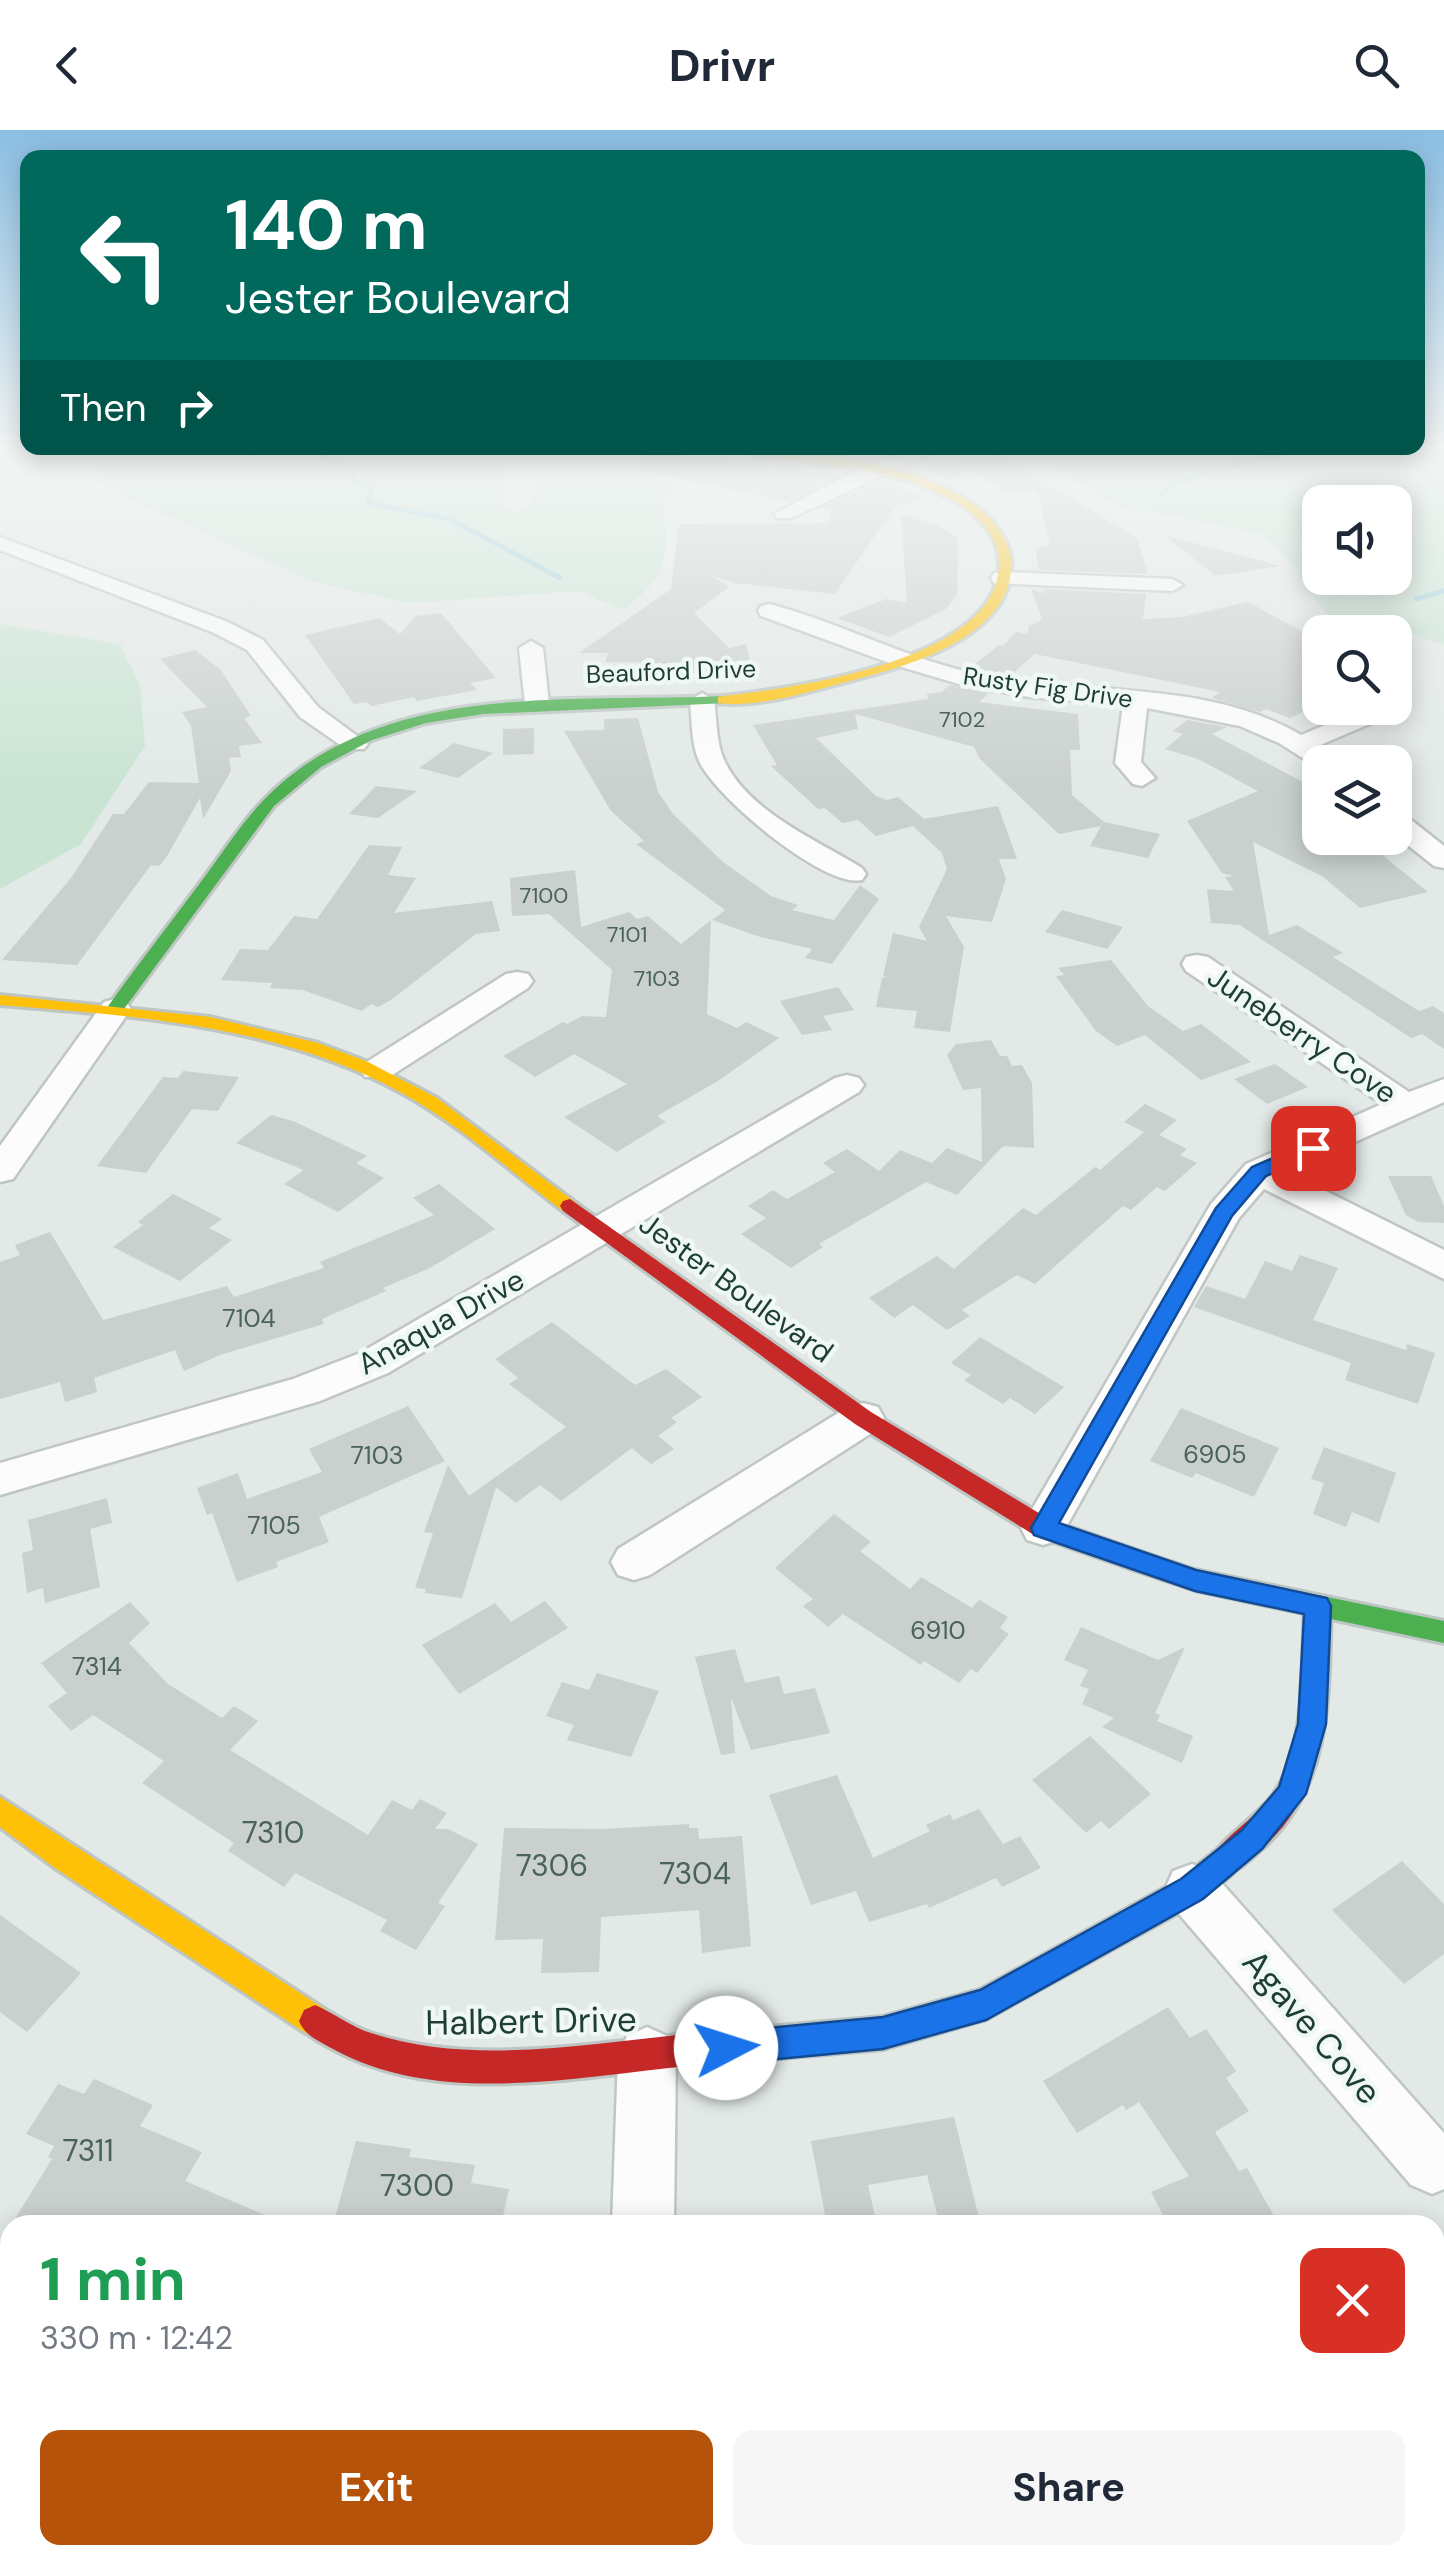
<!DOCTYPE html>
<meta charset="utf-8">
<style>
:root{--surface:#fff;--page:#f6f6f7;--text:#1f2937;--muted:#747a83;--accent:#b45309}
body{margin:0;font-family:"DM Sans",sans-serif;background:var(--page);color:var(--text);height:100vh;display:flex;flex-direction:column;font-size:38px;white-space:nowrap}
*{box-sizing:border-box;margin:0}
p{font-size:32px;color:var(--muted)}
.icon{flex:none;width:55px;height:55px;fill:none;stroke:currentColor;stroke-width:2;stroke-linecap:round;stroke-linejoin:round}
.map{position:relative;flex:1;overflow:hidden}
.side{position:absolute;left:0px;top:2085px;width:1445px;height:350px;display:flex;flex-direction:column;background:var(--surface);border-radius:30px 30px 0 0;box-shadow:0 5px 25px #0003}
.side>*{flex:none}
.top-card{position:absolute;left:20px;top:20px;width:1405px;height:305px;border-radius:20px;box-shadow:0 5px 25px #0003;background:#00695c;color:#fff;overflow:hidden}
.controls{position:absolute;left:1302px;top:355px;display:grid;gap:20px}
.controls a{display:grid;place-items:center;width:110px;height:110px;border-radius:20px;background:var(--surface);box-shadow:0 5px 25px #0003;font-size:50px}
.pin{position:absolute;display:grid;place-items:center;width:85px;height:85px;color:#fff;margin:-42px;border-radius:20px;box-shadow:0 5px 15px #0006}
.me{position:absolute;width:110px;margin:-55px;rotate:85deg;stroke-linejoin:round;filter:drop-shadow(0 0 8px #0008)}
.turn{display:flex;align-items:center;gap:35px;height:210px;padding:0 40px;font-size:45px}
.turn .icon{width:130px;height:130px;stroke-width:2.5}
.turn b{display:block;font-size:70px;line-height:85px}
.then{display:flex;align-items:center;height:95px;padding:0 40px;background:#0003;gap:20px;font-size:38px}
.round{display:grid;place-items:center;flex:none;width:105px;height:105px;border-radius:20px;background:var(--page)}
.summary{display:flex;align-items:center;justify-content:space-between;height:170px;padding:0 40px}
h1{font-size:60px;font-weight:700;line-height:75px;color:#1e9e55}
.button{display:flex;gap:20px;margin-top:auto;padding:20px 40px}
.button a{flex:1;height:115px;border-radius:20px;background:var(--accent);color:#fff;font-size:40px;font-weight:700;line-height:115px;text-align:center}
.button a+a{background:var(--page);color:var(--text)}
header{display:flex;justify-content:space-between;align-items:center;height:130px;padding:0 40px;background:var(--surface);font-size:45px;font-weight:700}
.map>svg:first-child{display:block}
</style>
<header><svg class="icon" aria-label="back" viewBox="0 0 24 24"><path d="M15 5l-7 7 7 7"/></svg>Drivr<svg class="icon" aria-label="search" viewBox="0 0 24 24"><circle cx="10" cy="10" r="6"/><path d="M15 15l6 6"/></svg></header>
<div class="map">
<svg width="1444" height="2435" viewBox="0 0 1444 2435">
<rect width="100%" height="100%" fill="#e2e9e6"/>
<g fill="#c9e4d3" fill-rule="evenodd">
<path d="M88,321H491L517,334L504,343L505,377L516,382L529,373L540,349L581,354L619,347L678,355L663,372C668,428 670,444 623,480L579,461L408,473L308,450L105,357Z"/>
<path d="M1111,321H1444V515L1398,499L1334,494L1286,428L1262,404L1151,381L1124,380L1052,336ZM1320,372H1395V448H1320Z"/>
<polygon points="0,494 120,514 140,556 145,616 81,714 0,759"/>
<polygon points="0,2318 10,2329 10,2425 93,2425 100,2435 0,2435"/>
</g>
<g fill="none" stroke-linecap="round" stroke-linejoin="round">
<g stroke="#9ecedb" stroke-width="5">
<polyline points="317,321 353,344 357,353 373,357 368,373 450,389 560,448"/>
<polyline points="1162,364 1177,351 1291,321"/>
<polyline points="1416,469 1444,461"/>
</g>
</g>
<g fill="#c9d0cd">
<polygon points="646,321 714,329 772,341 778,336 840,346 790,372 642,341"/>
<polygon points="1000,325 1137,408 1148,444 1039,440 1035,418 1050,415 1037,360 1009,364 971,340 951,350 926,339"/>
<polygon points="879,352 922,366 901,377 900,369 835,464 735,453 713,446 729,457 694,483 729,518 746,514 753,542 653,544 652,532 605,532 608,523 579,523 671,459 679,394 830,393 831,376 829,380 821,378"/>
<polygon points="901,385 939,395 958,408 957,464 946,479 889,507 837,488 886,469 907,473"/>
<polygon points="1164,405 1280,436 1216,446"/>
<polygon points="1031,458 1044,464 1043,459 1146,464 1143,489 1182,487 1248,472 1320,511 1320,531 1302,542 1320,548 1319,575 1290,588 1266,579 1260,582 1212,568 1220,562 1035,524 1010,546 970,538 999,515 1003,516 1016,502 1027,504 1029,496 1042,490"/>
<polygon points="441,483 496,548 470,553 477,560 417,571 414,567 371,576 367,572 354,574 305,505 379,488 400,504 416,486"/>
<polygon points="195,520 221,540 251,586 244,588 262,613 239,616 241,627 229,628 231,641 203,689 200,668 166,728 159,736 151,735 77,835 2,830 71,748 113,684 124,684 149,652 199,653 191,596 182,582 207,577 160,529"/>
<polygon points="950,555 989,563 979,572 1078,584 1080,620 1070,620 1072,665 1104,692 1160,704 1148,728 1090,716 1101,696 1059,704 980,629 974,617 855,584 858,599 816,608 876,666 887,670 898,667 924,689 998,676 1017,729 999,729 1006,749 992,792 946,786 964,817 950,902 914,898 917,881 876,877 882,848 887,847 883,846 893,803 927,811 919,797 947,739 942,723 913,696 876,706 858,690 842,693 825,678 818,679 771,636 777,635 753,595 928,569 927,564 941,562"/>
<polygon points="638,588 658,662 673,684 723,732 771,766 798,775 792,780 834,790 860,755 879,769 832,834 805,828 812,819 757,806 712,790 725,780 636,714 644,711 611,681 564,601 604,600 604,589"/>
<polygon points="1187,590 1227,597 1212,604 1320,661 1320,708 1354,708 1370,715 1428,762 1360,778 1322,746 1253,712 1269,805 1297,795 1343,823 1333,827 1419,881 1433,876 1444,883 1444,919 1422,904 1411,908 1240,795 1211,793 1207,759 1234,761 1225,747 1234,746 1222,743 1187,691 1258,661 1198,629 1165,619 1183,604 1173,601"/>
<polygon points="534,598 534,624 503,625 503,599"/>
<polygon points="454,613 493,623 458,648 419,638"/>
<polygon points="376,656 417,661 378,688 349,684"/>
<polygon points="369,715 402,717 388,745 416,748 394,783 492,771 500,801 476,804 391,870 378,877 371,874 362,881 303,860 270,858 272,853 221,850 240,819 268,820 294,786 317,789"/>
<polygon points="575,740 581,797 629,782 637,789 648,786 681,814 711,790 707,884 737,898 746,892 779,908 718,951 657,986 666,992 617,1022 564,987 627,954 574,924 535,947 503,926 563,892 567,894 582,886 606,887 612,840 549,784 512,786 510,748"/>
<polygon points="1062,780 1123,797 1107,819 1045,802"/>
<polygon points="1111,830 1148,876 1183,901 1201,894 1251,932 1201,950 1145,905 1117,916 1096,901 1056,846 1064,845 1058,838"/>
<polygon points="838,857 854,880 823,886 832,900 802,905 780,871"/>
<polygon points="991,910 1000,926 1007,926 1012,936 1022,935 1032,953 1034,1018 1003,1016 957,1065 926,1052 819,1114 823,1117 791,1138 741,1104 766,1088 748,1076 773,1060 787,1069 835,1042 823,1033 847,1019 879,1041 900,1020 932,1033 947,1018 982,1032 981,958 963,960 947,925 956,914"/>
<polygon points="1275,934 1308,957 1267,974 1234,949"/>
<polygon points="183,941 239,947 218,981 192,979 146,1043 97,1036 163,947 178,948"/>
<polygon points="1145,974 1177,990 1159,1005 1187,1019 1180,1025 1197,1033 1165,1061 1157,1057 1131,1080 1123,1076 1035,1154 1017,1145 962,1180 970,1186 947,1200 913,1175 894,1188 869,1168 937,1126 954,1139 1023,1078 1036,1085 1095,1037 1100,1040 1144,1002 1124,992"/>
<polygon points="271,985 293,991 367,1026 356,1033 384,1048 338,1082 284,1054 304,1040 236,1013"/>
<polygon points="1388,1046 1431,1046 1444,1076 1444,1093 1418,1092 1406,1085"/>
<polygon points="439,1054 495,1099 430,1138 383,1158 386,1161 322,1189 324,1194 220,1225 184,1241 175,1220 94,1248 97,1262 65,1272 60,1252 0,1269 0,1132 20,1125 15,1115 50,1102 103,1190 227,1156 234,1167 324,1138 320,1132 434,1085 413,1068"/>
<polygon points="173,1064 222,1089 209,1098 232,1110 180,1151 113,1117 143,1095 138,1092"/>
<polygon points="1300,1125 1338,1138 1313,1190 1406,1220 1407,1214 1435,1223 1418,1274 1345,1250 1351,1233 1194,1177 1206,1156 1245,1169 1265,1131 1292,1141"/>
<polygon points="552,1192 635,1255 666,1239 702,1267 671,1288 677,1292 658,1306 674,1319 651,1334 632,1318 561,1371 540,1355 516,1373 496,1357 462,1468 425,1463 426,1459 415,1458 433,1403 424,1402 448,1335 469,1366 566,1297 509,1254 518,1248 495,1229"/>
<polygon points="980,1207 1064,1257 1035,1284 1010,1268 1003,1274 964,1250 971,1245 951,1233"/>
<polygon points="408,1276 445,1331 319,1387 329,1412 276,1432 278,1437 237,1452 212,1383 207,1385 197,1358 238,1343 247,1369 322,1342 309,1319"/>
<polygon points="1181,1278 1279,1318 1254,1367 1196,1343 1192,1348 1150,1331"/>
<polygon points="1324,1317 1396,1343 1379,1393 1352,1382 1346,1397 1313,1384 1324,1353 1311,1349"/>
<polygon points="107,1368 112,1393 90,1399 100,1457 45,1473 43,1458 27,1463 22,1423 33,1420 28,1390"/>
<polygon points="834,1384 871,1412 860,1421 910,1459 921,1447 972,1478 979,1470 1008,1487 1000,1498 1009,1504 977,1543 971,1539 959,1553 924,1531 921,1535 843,1484 828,1497 803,1476 813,1469 775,1438"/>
<polygon points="545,1471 568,1498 459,1564 422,1515 495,1473 511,1492"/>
<polygon points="130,1472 150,1493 129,1513 168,1554 222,1588 234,1576 258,1591 230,1620 368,1705 392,1670 412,1680 420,1669 447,1683 435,1699 448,1699 478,1714 438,1773 445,1776 416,1820 380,1801 387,1790 295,1743 284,1757 228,1721 234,1713 142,1653 164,1631 93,1585 71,1601 48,1576 67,1563 41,1533"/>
<polygon points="1081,1497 1158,1530 1185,1517 1155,1583 1160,1585 1157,1591 1193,1606 1182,1633 1102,1597 1114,1588 1082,1574 1089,1559 1080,1556 1088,1540 1064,1530"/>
<polygon points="735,1519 745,1553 779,1546 784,1564 815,1558 830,1603 751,1620 731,1567 735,1623 721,1625 695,1527"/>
<polygon points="597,1543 659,1561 631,1627 567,1610 574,1595 546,1586 562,1552 589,1560"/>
<polygon points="1090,1606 1151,1664 1109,1699 1101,1691 1086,1703 1032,1650"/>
<polygon points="837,1645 873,1728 930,1701 926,1695 950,1684 953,1690 979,1679 1003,1714 1020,1706 1041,1738 1002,1757 996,1748 929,1778 927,1774 869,1792 856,1761 811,1775 769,1665"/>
<polygon points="689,1694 689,1698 698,1698 699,1709 742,1706 751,1816 702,1823 699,1780 601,1787 599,1842 541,1843 543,1809 495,1810 504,1698 604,1699"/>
<polygon points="1402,1731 1444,1774 1444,1824 1404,1854 1332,1780"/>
<polygon points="0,1785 81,1843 27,1902 0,1882"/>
<polygon points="1168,1877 1190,1908 1206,1899 1236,1941 1226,1948 1249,1981 1215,2002 1239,2041 1247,2038 1279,2095 1168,2095 1151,2062 1189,2046 1139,1972 1126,1980 1123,1975 1077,2003 1043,1951"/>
<polygon points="94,1949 153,1975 140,1996 202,2022 185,2051 288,2095 34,2095 16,2087 52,2029 48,2027 54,2016 26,2004 58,1954 84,1964"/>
<polygon points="954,1987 980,2092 940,2095 927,2045 868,2055 877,2095 827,2095 811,2011"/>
<polygon points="356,2011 411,2019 409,2027 475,2035 471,2053 509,2059 501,2095 333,2095"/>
</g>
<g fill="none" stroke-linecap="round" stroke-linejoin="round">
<defs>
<g id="street">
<polygon points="908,321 936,321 791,388 777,388 774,384 864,337"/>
<polygon points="0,407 228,492 263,510 318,577 368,614 364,619 346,619 300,587 247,520 212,502 0,420"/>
<polygon points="1002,442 1172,449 1183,455 1172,461 994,453 991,448 994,443"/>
<path d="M769,474C843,493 911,532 987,546C1090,565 1207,550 1301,605L1366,578H1395V573L1398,578L1395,583L1318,616L1337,632H1320V639L1279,613L1240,596L1147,578L1141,632L1155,648L1142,656L1133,654L1115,633L1123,575L1029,567L959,554L895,535L761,486L758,481L761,476Z"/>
<polygon points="531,511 543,518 549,574 537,581 525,574 519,518"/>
<path d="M702,563L714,570C717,590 716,614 725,632C750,683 817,710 862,738L866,744L862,750C825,759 715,667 699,631C691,613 692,590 690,570Z"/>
<polygon points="1395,683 1405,685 1444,716 1444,738 1434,736 1395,705"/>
<polygon points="1197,825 1208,827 1409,962 1444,949 1444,972 1288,1042 1444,1120 1444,1149 1264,1059 1239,1088 1059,1410 1043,1415 1027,1410 1021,1398 1211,1074 1246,1034 1382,974 1186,841 1182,834 1186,827"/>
<polygon points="517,842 528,844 533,851 528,858 389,947 365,947 360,940 365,933 506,844"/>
<polygon points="115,869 126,872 131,879 13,1049 0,1052 0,1016 104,872"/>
<polygon points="847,945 859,948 864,955 859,962 388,1243 320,1271 0,1365 0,1333 293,1249 360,1223 835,948"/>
<polygon points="863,1273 878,1277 884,1288 878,1299 650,1445 634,1450 618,1445 611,1432 618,1419 848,1277"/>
<polygon points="1192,1734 1211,1741 1444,2003 1444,2059 1432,2064 1411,2055 1173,1777 1165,1759 1173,1741"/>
<polygon points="647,1897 667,1906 676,1926 674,2095 612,2095 618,1926 627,1906"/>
</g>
<g id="fast">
<path d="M723,566L728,567V573L483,584L426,593L372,610L321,637L274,676L121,883H109L106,879C138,834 173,790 206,745C224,721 241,694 262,672C378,549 569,573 723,566Z"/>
<polygon points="1138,1421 1195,1440 1444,1491 1444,1513 1195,1460 1129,1438 1125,1431 1129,1424"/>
</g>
<g id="slow">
<path d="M744,321C815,321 897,331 960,365C983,378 1008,402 1011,429C1017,507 905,537 846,552C808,562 758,578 718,573V567L723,566C795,558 1000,530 999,433C999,404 974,382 951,369C907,346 859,338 811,332C790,329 763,330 744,321Z"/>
<path d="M0,865L210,887L318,913L368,932L437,968L580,1076L577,1081H563C510,1041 460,995 402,963C278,895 137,886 0,875Z"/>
<polygon points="0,1667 326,1880 331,1891 326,1902 315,1907 304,1902 55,1738 0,1697"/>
<polygon points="1224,1718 1234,1722 1239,1732 1234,1742 1203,1769 986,1889 883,1919 688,1936 677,1931 672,1920 677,1909 688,1904 883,1887 980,1860 1181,1749 1214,1722"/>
</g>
<g id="jam">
<polygon points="570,1069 871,1282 1052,1391 1147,1424 1151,1431 1147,1438 1138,1441 1034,1405 855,1294 563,1081 560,1076 563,1071"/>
<path d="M1318,1465L1327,1468L1331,1476C1328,1561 1333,1651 1267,1714C1254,1726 1241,1739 1224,1746L1214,1742L1209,1732C1220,1709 1256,1688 1273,1665C1307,1619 1302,1532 1305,1476L1309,1468Z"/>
<path d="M315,1875C334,1883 351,1897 371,1903C472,1936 585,1914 688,1904L699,1909L704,1920L699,1931L688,1936C575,1947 438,1977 333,1919C319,1911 305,1906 299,1891L304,1880Z"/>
</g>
</defs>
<use href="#street" stroke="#bfc6c3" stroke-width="5"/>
<use href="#fast" stroke="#bdc6c3" stroke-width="6"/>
<use href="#slow" stroke="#bdc6c3" stroke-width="6"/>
<use href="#jam" stroke="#bdc6c3" stroke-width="6"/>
<use href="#street" fill="#fbfcfb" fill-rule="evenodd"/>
<use href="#fast" fill="#4caf50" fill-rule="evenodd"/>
<use href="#slow" fill="#ffc107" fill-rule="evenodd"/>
<use href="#jam" fill="#c62828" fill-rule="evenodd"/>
</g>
<linearGradient id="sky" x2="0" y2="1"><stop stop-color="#8abee3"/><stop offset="0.48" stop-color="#f2f5f4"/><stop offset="1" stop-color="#f2f5f4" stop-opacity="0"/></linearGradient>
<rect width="1444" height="662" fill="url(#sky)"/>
<polygon fill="#1a73e8" stroke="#114b97" stroke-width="2.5" points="1313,1011 1320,1013 1320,1022 1266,1046 1232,1086 1059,1393 1196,1440 1327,1468 1331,1476 1326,1594 1306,1664 1262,1719 1203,1769 986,1890 883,1919 726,1934 715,1930 710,1918 715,1907 726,1902 883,1887 980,1860 1181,1749 1242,1700 1279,1657 1298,1594 1304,1484 1195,1461 1034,1405 1031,1398 1216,1078 1252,1037"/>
<g text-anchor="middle" stroke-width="9" stroke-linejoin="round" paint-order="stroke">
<g font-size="22" fill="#4a625d">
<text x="962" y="597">7102</text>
<text x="544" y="773">7100</text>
<text x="627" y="812">7101</text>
<text x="657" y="856">7103</text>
</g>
<g font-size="25" fill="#1e3d37" stroke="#eff8f4">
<text transform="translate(671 541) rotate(-2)" y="9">Beauford Drive</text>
<text transform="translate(1048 557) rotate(8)" y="9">Rusty Fig Drive</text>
</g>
<g font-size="25" fill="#4a625d">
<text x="249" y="1197">7104</text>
<text x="1215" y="1333">6905</text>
<text x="377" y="1334">7103</text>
<text x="274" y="1404">7105</text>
<text x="938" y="1509">6910</text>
<text x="97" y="1545">7314</text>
</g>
<g font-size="30" fill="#1e3d37" stroke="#eff8f4">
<text transform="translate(1302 905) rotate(34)" y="10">Juneberry Cove</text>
<text transform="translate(736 1158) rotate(36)" y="10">Jester Boulevard</text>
<text transform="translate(441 1192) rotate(-29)" y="10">Anaqua Drive</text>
</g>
<g font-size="30" fill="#4a625d">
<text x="273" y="1713">7310</text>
<text x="552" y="1746">7306</text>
<text x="695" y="1754">7304</text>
<text x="88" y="2031">7311</text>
<text x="417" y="2066">7300</text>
</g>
<g font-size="35" fill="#1e3d37" stroke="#eff8f4">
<text transform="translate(531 1891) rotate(-1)" y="12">Halbert Drive</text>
<text transform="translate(1312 1897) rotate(49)" y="12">Agave Cove</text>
</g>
</g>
</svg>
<div class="controls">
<a><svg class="icon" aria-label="sound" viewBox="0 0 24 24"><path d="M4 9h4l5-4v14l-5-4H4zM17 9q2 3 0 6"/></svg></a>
<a><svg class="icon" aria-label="search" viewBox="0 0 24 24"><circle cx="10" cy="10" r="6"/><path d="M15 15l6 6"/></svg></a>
<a><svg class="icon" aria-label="layers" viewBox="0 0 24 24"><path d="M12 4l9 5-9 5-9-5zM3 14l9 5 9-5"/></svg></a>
</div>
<div class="pin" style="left:1313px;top:1018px;background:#d93025"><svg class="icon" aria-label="arrive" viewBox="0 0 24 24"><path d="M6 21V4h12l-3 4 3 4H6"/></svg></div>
<svg class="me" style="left:726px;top:1918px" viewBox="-20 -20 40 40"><circle r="19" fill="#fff"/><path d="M0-13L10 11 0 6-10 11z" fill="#1a73e8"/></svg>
<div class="top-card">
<div class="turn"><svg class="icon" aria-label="left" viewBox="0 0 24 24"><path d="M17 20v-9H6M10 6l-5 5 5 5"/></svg><div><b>140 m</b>Jester Boulevard</div></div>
<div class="then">Then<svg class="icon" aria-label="right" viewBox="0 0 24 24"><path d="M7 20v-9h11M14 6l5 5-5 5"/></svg></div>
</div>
<section class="side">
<div class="summary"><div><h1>1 min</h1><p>330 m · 12:42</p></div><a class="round" style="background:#d93025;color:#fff"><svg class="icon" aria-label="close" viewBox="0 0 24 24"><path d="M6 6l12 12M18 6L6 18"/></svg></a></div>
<div class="button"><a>Exit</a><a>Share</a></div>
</section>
</div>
